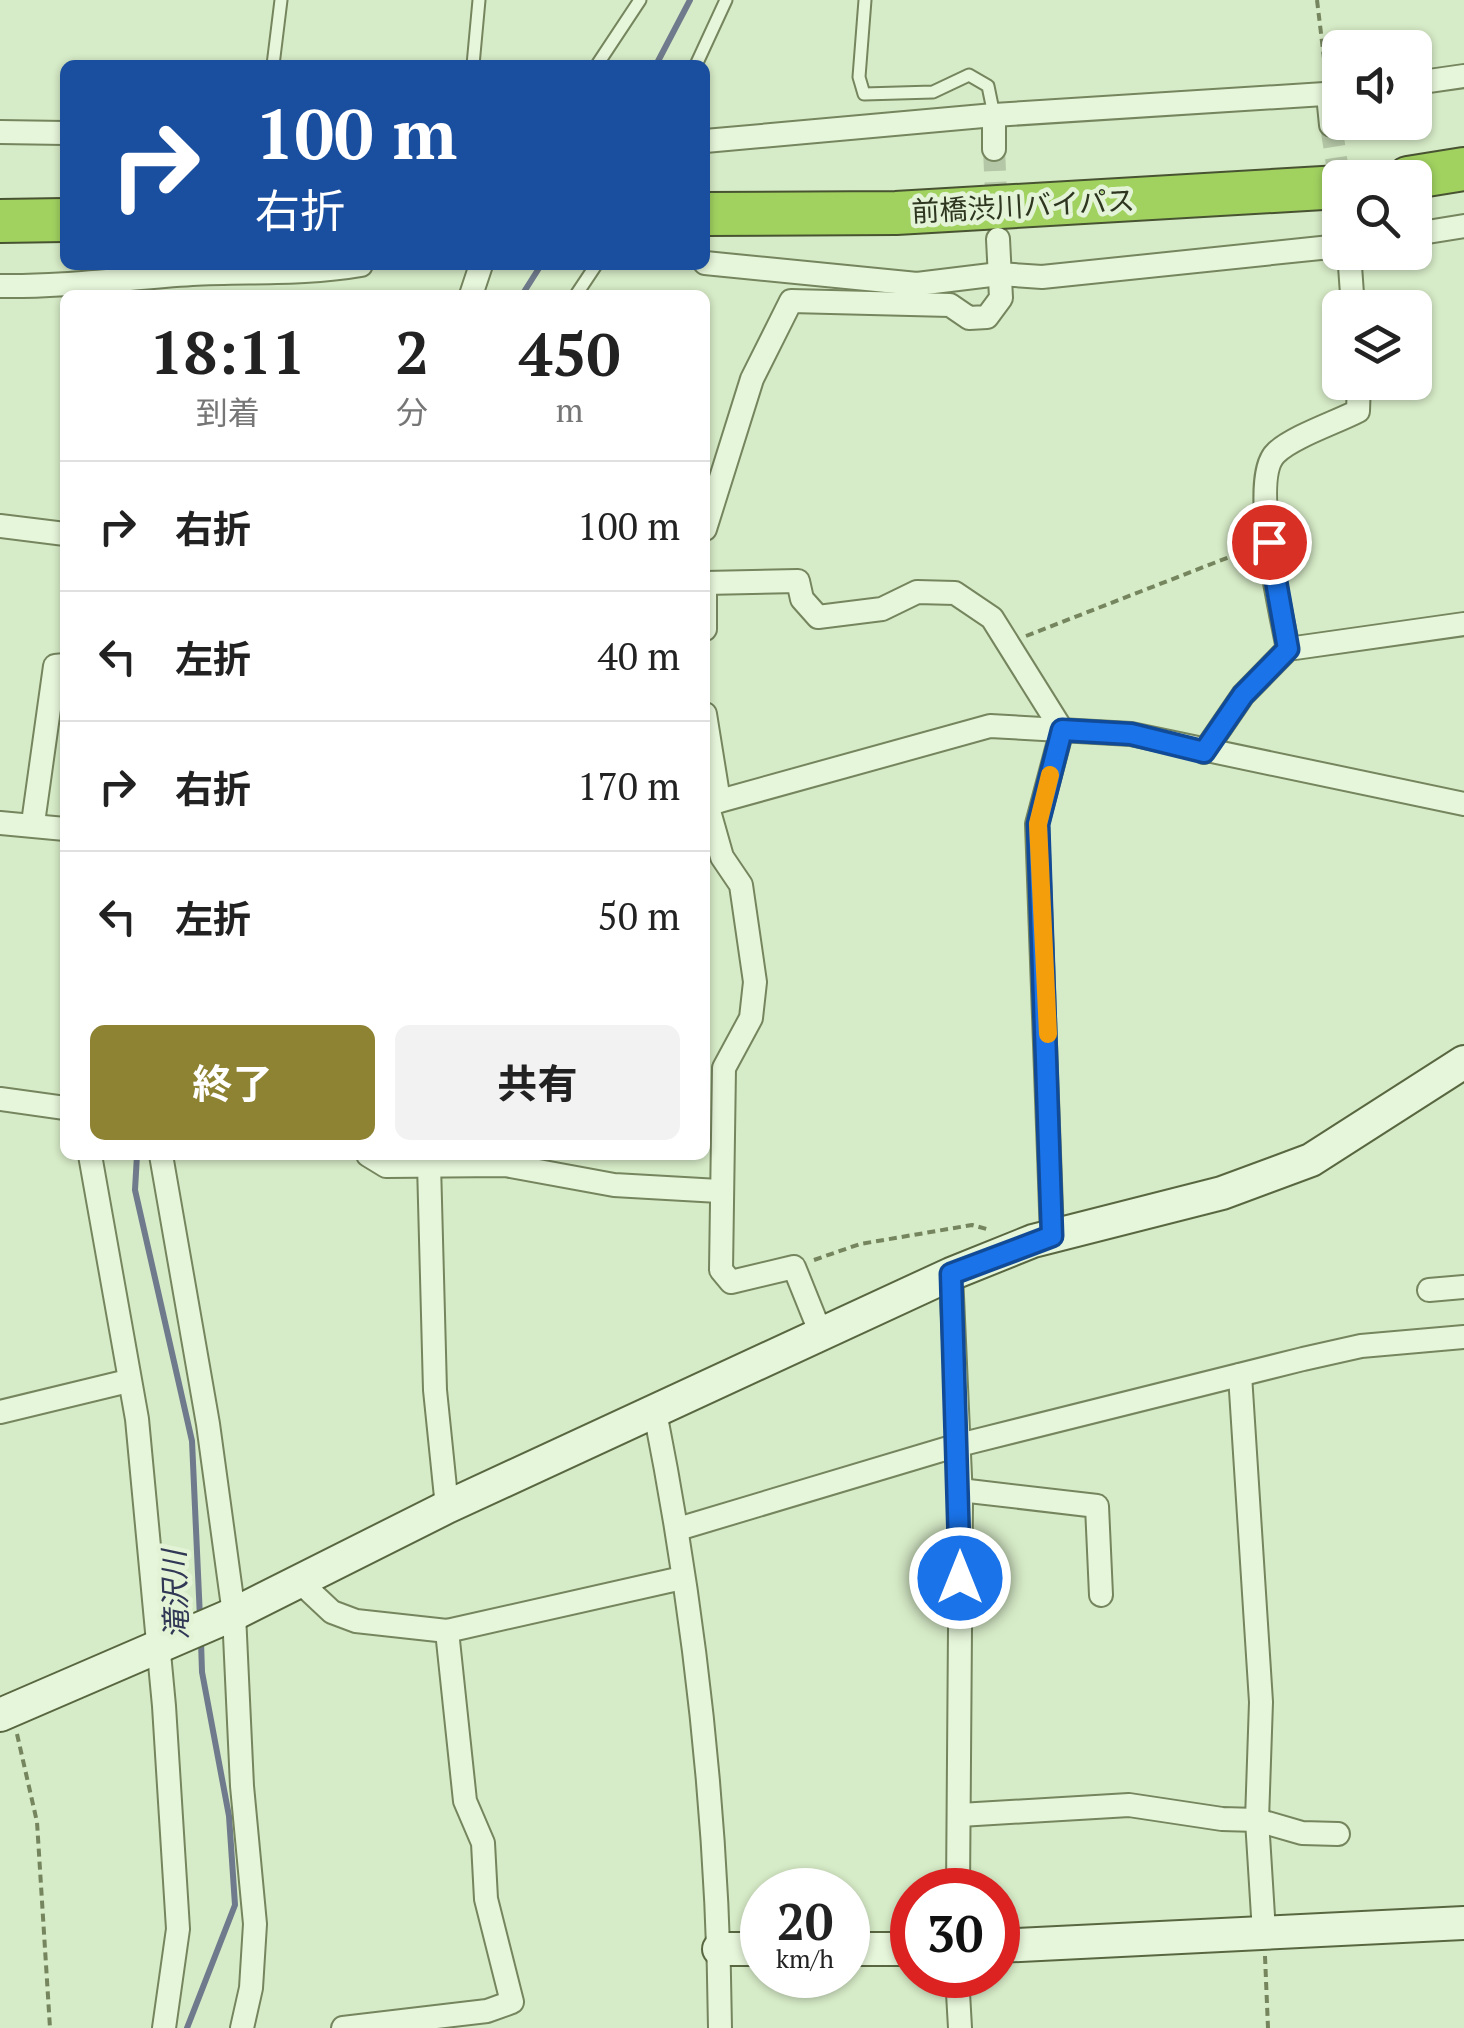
<!DOCTYPE html>
<html lang="ja">
<meta charset="utf-8">
<style>
:root{--surface:#fff;--page:#f2f2f2;--text:#222;--muted:#767676;--line:#e0e0e0;--accent:#8e8233}
body{margin:0;font-family:"PT Serif","Noto Sans JP",serif;background:var(--page);color:var(--text);height:100vh;display:flex;flex-direction:column;font-size:38px;white-space:nowrap}
*{box-sizing:border-box;margin:0}
p{font-size:32px;color:var(--muted)}
.icon{flex:none;width:55px;height:55px;fill:none;stroke:currentColor;stroke-width:2;stroke-linecap:round;stroke-linejoin:round}
.map{position:relative;flex:1;overflow:hidden}
.panel{position:absolute;left:60px;top:290px;width:650px;height:870px;display:flex;flex-direction:column;background:var(--surface);border-radius:15px;box-shadow:0 2px 8px #0004}
.panel>*{flex:none}
.top-card{position:absolute;left:60px;top:60px;width:650px;height:210px;border-radius:15px;box-shadow:0 2px 8px #0004;background:#1a4fa0;color:#fff;overflow:hidden}
.tools{position:absolute;left:1322px;top:30px;display:grid;gap:20px}
.tools a{display:grid;place-items:center;width:110px;height:110px;border-radius:15px;background:var(--surface);box-shadow:0 2px 8px #0004;font-size:50px}
.speed{position:absolute;left:740px;top:1868px;display:flex;gap:20px;font-size:50px;font-weight:700;text-align:center}
.speed>*{display:grid;place-content:center;width:130px;height:130px;border-radius:50%;background:var(--surface);box-shadow:0 2px 8px #0004;line-height:1}
.speed small{font-size:25px;font-weight:400}
.speed .limit{border:15px solid #d22;background:#fff;color:#111}
.pin{position:absolute;display:grid;place-items:center;width:85px;height:85px;color:#fff;margin:-42px;border:5px solid #fff;border-radius:50%;box-shadow:0 2px 10px #0007}
.me{position:absolute;width:110px;margin:-55px;rotate:0deg;stroke-linejoin:round;filter:drop-shadow(0 0 8px #0008)}
.turn{display:flex;align-items:center;gap:35px;height:210px;padding:0 30px;font-size:45px}
.turn .icon{width:130px;height:130px;stroke-width:2.5}
.turn b{display:block;font-size:70px;line-height:85px}
.eta{display:flex;justify-content:space-evenly;align-items:center;height:170px;text-align:center}
.eta b{font-size:60px;font-weight:700;line-height:70px}
.primary-button{display:flex;gap:20px;margin-top:auto;padding:20px 30px}
.primary-button a{flex:1;height:115px;border-radius:15px;background:var(--accent);color:#fff;font-size:40px;font-weight:700;line-height:115px;text-align:center}
.primary-button a+a{background:var(--page);color:var(--text)}
ul{padding:0;list-style:none}
li{display:flex;align-items:center;gap:30px;height:130px;padding:0 30px;border-top:2px solid var(--line)}
li div{flex:1}
li b{display:block;font-size:38px}
li em{font-style:normal}
.map>svg:first-child{display:block}
</style>
<div class="map">
<svg width="1464" height="2028" viewBox="0 0 1464 2028">
<rect width="100%" height="100%" fill="#d6ebc7"/>
<g fill="none" stroke-linecap="round" stroke-linejoin="round">
<g stroke="#6f7a8c" stroke-width="6">
<polyline points="656,65 690,0"/>
<polyline points="522,295 541,265"/>
<polyline points="137,1155 135,1190 192,1441 200,1618"/>
<polyline points="187,2028 235,1905 229,1816 202,1672 201,1641"/>
</g>
<g stroke="#b4c7a6" stroke-width="22" stroke-dasharray="22 11" stroke-linecap="butt">
<polyline points="1331,125 1340,184"/>
<polyline points="994,149 997,216"/>
</g>
<defs>
<g id="lane">
<polyline points="865,0 859,77 864,94 933,92 969,75 988,86 994,115"/>
<polyline points="273,65 281,0"/>
<polyline points="473,65 479,0"/>
<polyline points="597,65 640,0"/>
<polyline points="696,65 726,0"/>
<polyline points="576,295 596,265"/>
</g>
<g id="street">
<polyline points="1415,83 1464,76"/>
<polyline points="1328,95 1331,125"/>
<polyline points="0,132 65,133"/>
<polyline points="705,141 994,115 1340,93"/>
<polyline points="994,149 994,115"/>
<polyline points="1415,234 1464,226"/>
<polyline points="1349,252 1353,308"/>
<polyline points="705,263 917,284 999,274 1042,277 1340,246"/>
<path d="M0,286C65,287 127,278 192,274C250,271 304,275 361,265"/>
<polyline points="471,295 481,265"/>
<polyline points="0,526 65,534"/>
<polyline points="705,529 752,379 791,301 950,305 969,318 987,317 1001,298 998,239"/>
<polyline points="705,583 798,581 802,599 818,617 882,609 917,592 955,593 992,618 1062,730 1037,824 1052,1236"/>
<polyline points="705,592 705,629"/>
<path d="M1288,649C1281,612 1249,478 1276,453C1292,437 1337,422 1358,411L1359,382"/>
<polyline points="705,714 719,801"/>
<polyline points="1204,752 1243,695 1288,649 1464,624"/>
<polyline points="707,804 722,857 741,885 755,982 751,1018 724,1068 721,1270 731,1282 794,1267 821,1334"/>
<polyline points="705,805 990,726 1131,734 1464,804"/>
<polyline points="0,823 65,829"/>
<polyline points="33,823 55,666 65,665"/>
<polyline points="0,1099 65,1108"/>
<polyline points="90,1155 137,1419 164,1706 178,1929 164,2028"/>
<polyline points="161,1155 208,1424 234,1614 242,1786 255,1924 251,1988 242,2028"/>
<polyline points="368,1155 386,1166 505,1165 614,1185 719,1191"/>
<polyline points="429,1164 435,1390 447,1507"/>
<polyline points="951,1274 961,1499 958,1890"/>
<polyline points="1429,1290 1464,1287"/>
<polyline points="1240,1375 1261,1702 1257,1820 1264,1932"/>
<polyline points="0,1412 128,1381"/>
<path d="M655,1412C695,1613 718,1823 720,2028"/>
<polyline points="960,1490 1097,1506 1101,1595"/>
<polyline points="678,1529 955,1446 1303,1359 1361,1346 1464,1337"/>
<polyline points="300,1582 332,1612 356,1621 447,1631 682,1578"/>
<polyline points="960,1815 1129,1805 1222,1819 1257,1820 1302,1833 1338,1834"/>
<polyline points="957,1975 960,2028"/>
<polyline points="343,2028 487,2011 512,2002 486,1899 483,1843 465,1801 447,1631"/>
</g>
<g id="secondary">
<polyline points="0,1715 234,1614 447,1507 951,1274 1033,1241 1222,1193 1311,1160 1464,1062"/>
<polyline points="998,1946 1464,1923"/>
<polyline points="719,1949 762,1949"/>
<polyline points="848,1949 912,1949"/>
</g>
<g id="highway">
<polyline points="1408,178 1464,169"/>
<polyline points="705,214 896,213 1340,187"/>
<polyline points="0,221 65,220"/>
</g>
</defs>
<use href="#lane" stroke="#75855e" stroke-width="15"/>
<use href="#street" stroke="#75855e" stroke-width="26"/>
<use href="#secondary" stroke="#596741" stroke-width="36"/>
<use href="#highway" stroke="#485332" stroke-width="46"/>
<g stroke="#75855e" stroke-width="4" stroke-dasharray="8 5" stroke-linecap="butt">
<polyline points="1317,0 1326,75"/>
<polyline points="1026,636 1250,549"/>
<polyline points="814,1260 860,1244 972,1225 990,1230"/>
<polyline points="17,1734 37,1822 50,2028"/>
<polyline points="1265,1956 1268,2028"/>
</g>
<use href="#lane" stroke="#e6f6da" stroke-width="11"/>
<use href="#street" stroke="#e6f6da" stroke-width="22"/>
<use href="#secondary" stroke="#e6f6da" stroke-width="32"/>
<use href="#highway" stroke="#a1d260" stroke-width="42"/>
</g>
<g fill="none" stroke-linecap="round" stroke-linejoin="round">
<defs>
<polyline id="route" points="960,1578 951,1274 1052,1236 1038,824 1062,730 1131,734 1204,752 1243,695 1288,649 1269,542"/>
</defs>
<use href="#route" stroke="#114b97" stroke-width="25"/>
<use href="#route" stroke="#1a73e8" stroke-width="18"/>
<polyline stroke="#f59e0b" stroke-width="18" points="1048,1034 1038,824 1050,775"/>
</g>
<g text-anchor="middle" stroke-width="9" stroke-linejoin="round" paint-order="stroke">
<g font-size="28" fill="#2e3620" stroke="#e2f3d6">
<text transform="translate(1023 206) rotate(-3)" y="10">前橋渋川バイパス</text>
</g>
<g font-size="30" font-style="italic" fill="#313855" stroke="#e2f3d6">
<text transform="translate(176 1595) rotate(-92)" y="10">滝沢川</text>
</g>
</g>
</svg>
<div class="tools">
<a><svg class="icon" aria-label="sound" viewBox="0 0 24 24"><path d="M4 9h4l5-4v14l-5-4H4zM17 9q2 3 0 6"/></svg></a>
<a><svg class="icon" aria-label="search" viewBox="0 0 24 24"><circle cx="10" cy="10" r="6"/><path d="M15 15l6 6"/></svg></a>
<a><svg class="icon" aria-label="layers" viewBox="0 0 24 24"><path d="M12 4l9 5-9 5-9-5zM3 14l9 5 9-5"/></svg></a>
</div>
<div class="speed"><div>20<small>km/h</small></div><div class="limit">30</div></div>
<div class="pin" style="left:1269px;top:542px;background:#d93025"><svg class="icon" aria-label="arrive" viewBox="0 0 24 24"><path d="M6 21V4h12l-3 4 3 4H6"/></svg></div>
<svg class="me" style="left:960px;top:1578px" viewBox="-20 -20 40 40"><circle r="17" fill="#1a73e8" stroke="#fff" stroke-width="3"/><path d="M0-11L8 9 0 5-8 9z" fill="#fff"/></svg>
<div class="top-card">
<div class="turn"><svg class="icon" aria-label="right" viewBox="0 0 24 24"><path d="M7 20v-9h11M14 6l5 5-5 5"/></svg><div><b>100 m</b>右折</div></div>
</div>
<section class="panel">
<div class="eta">
<div><b>18:11</b><p>到着</p></div>
<div><b>2</b><p>分</p></div>
<div><b>450</b><p>m</p></div>
</div>
<ul>
<li><svg class="icon" aria-label="right" viewBox="0 0 24 24"><path d="M7 20v-9h11M14 6l5 5-5 5"/></svg><div><b>右折</b></div><em>100 m</em></li>
<li><svg class="icon" aria-label="left" viewBox="0 0 24 24"><path d="M17 20v-9H6M10 6l-5 5 5 5"/></svg><div><b>左折</b></div><em>40 m</em></li>
<li><svg class="icon" aria-label="right" viewBox="0 0 24 24"><path d="M7 20v-9h11M14 6l5 5-5 5"/></svg><div><b>右折</b></div><em>170 m</em></li>
<li><svg class="icon" aria-label="left" viewBox="0 0 24 24"><path d="M17 20v-9H6M10 6l-5 5 5 5"/></svg><div><b>左折</b></div><em>50 m</em></li>
</ul>
<div class="primary-button"><a>終了</a><a>共有</a></div>
</section>
</div>
